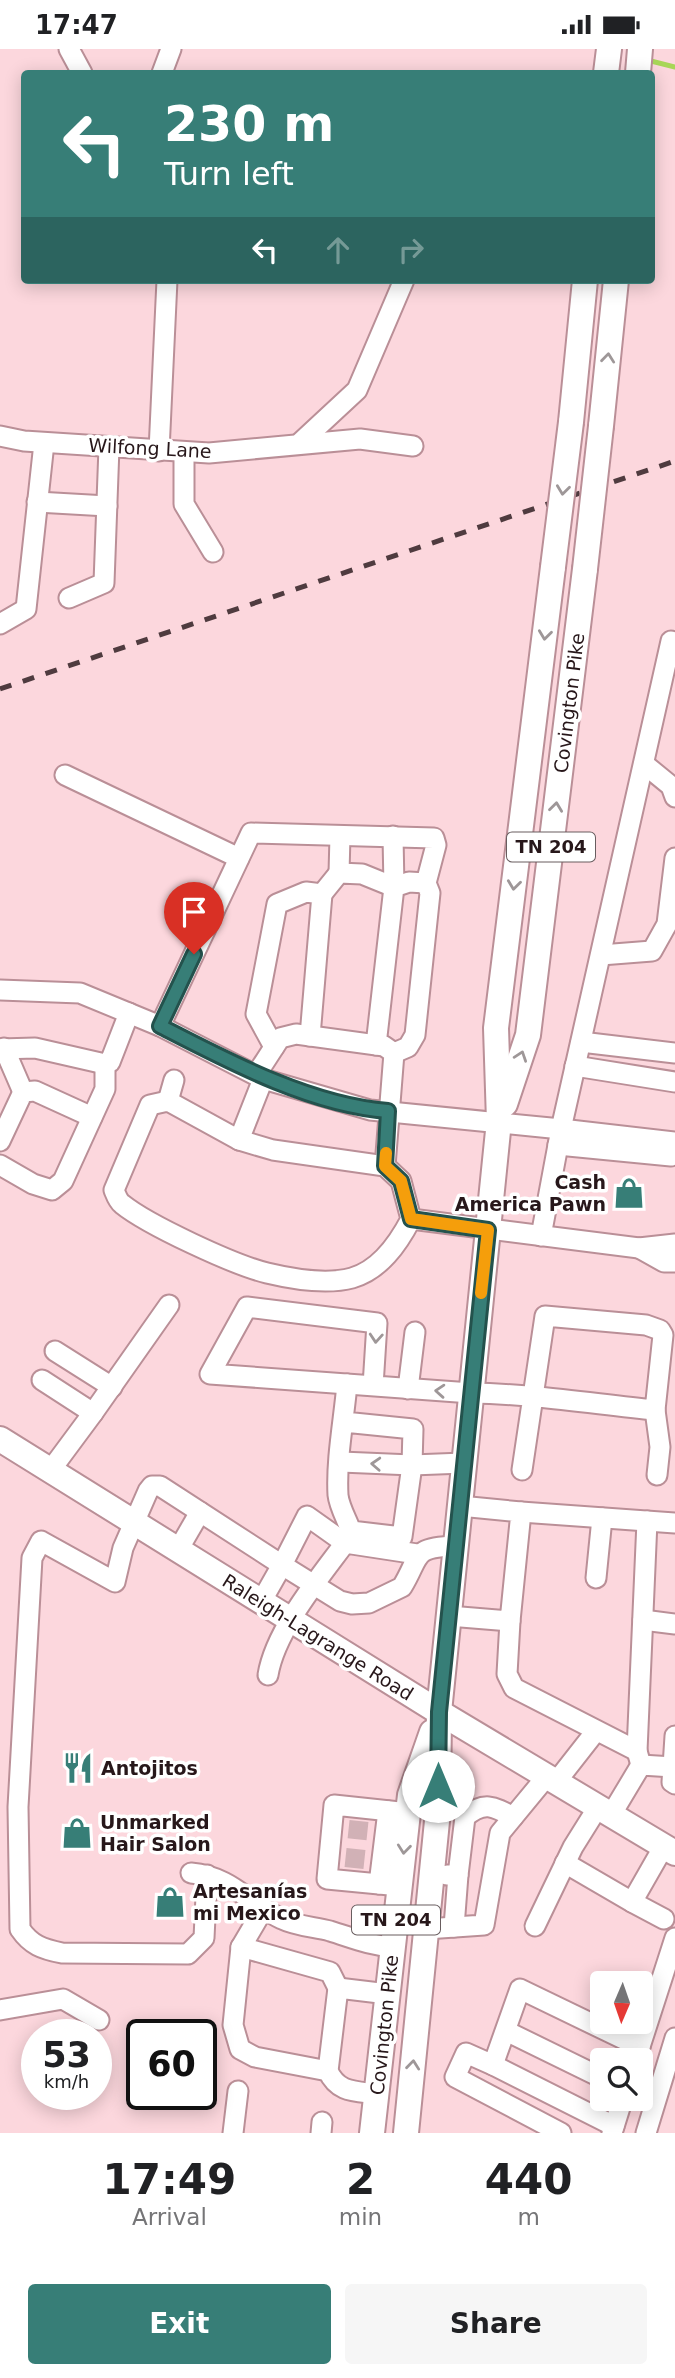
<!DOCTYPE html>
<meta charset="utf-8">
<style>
:root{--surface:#fff;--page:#f6f6f6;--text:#202124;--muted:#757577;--accent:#377e77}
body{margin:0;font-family:"DejaVu Sans",sans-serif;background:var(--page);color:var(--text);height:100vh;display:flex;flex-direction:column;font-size:26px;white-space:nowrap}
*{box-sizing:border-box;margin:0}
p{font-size:23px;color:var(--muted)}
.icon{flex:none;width:38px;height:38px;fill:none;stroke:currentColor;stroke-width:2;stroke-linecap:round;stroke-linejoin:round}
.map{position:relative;height:2084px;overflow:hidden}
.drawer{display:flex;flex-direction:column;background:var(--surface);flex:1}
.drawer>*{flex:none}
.banner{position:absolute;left:21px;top:21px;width:634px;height:214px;border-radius:7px;box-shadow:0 4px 18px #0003;background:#377e77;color:#fff;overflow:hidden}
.needle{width:46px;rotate:182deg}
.fabs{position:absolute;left:590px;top:1922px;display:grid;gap:14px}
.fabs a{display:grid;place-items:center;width:63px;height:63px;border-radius:7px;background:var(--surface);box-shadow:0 4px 18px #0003;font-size:35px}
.speed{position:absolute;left:21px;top:1970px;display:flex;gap:14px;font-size:35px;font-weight:700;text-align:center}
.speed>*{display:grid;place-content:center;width:91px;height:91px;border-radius:50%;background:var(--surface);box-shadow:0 4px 18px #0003;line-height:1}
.speed small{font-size:18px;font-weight:400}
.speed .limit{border:4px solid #111;border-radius:10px;background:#fff;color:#111}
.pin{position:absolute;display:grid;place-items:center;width:60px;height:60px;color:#fff;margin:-72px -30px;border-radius:50% 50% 50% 0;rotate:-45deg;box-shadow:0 0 7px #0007}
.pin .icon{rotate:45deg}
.me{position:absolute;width:77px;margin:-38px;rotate:0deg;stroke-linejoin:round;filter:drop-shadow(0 0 5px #0008)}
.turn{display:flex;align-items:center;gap:24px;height:147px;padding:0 28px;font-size:32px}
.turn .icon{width:91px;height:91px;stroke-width:2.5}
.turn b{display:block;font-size:49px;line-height:60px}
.lanes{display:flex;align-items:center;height:66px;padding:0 28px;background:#0003;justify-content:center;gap:35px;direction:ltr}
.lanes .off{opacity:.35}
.eta{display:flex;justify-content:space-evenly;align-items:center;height:119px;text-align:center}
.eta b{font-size:42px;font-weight:600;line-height:49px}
.button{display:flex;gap:14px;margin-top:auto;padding:14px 28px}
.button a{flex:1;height:80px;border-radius:7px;background:var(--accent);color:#fff;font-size:28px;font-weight:600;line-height:80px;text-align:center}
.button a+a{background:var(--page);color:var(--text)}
.status{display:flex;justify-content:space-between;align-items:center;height:49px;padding:0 35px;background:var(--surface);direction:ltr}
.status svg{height:19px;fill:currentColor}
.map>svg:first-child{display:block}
</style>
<div class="status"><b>17:47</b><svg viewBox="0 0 49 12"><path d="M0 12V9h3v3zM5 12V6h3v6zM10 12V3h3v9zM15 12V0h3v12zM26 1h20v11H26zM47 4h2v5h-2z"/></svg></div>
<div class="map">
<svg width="675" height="2084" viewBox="0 0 675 2084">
<rect width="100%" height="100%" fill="#fcd7dd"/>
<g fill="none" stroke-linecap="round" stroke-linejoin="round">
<polyline stroke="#a8d657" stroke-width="5" points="647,11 675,18"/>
<polyline stroke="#d1b1b6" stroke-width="19" stroke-dasharray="19 10" stroke-linecap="butt" points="354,1819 359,1772"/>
<defs>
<g id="minor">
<polyline points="69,0 82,24"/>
<polyline points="162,24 171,0"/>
<polyline points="0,387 24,392 209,404 360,390 413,397"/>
<polyline points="301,393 357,341 404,231"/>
<polyline points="159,402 167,231"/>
<polyline points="184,403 184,455 213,503"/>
<polyline points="37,453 107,457"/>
<polyline points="69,549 104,534 109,398"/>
<polyline points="0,575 26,560 44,394"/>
<polyline points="644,715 671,737 675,748"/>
<polyline points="65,726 239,809"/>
<polyline points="339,824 340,787"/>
<polyline points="322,845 339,824 362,825 394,838 393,787"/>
<polyline points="601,906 652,902 667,875 675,809"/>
<polyline points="0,941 80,944 160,977 263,1030 370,1061 561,1080 671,592"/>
<polyline points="160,977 251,784 434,789 436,796 426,834"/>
<polyline points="581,993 675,1004"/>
<polyline points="376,996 394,838 409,833 426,834 430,844 415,986 408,998 394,1004"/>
<polyline points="274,998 256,965 277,855 306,843 322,845 310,987"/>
<polyline points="4,999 23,1043"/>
<polyline points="0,1000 35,999 105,1015 110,1013 129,964"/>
<polyline points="575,1017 675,1033"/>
<polyline points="256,1026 280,989 296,985 384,997 394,1004 385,1117"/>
<polyline points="168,1052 174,1031"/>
<polyline points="239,1091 263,1030"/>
<polyline points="0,1092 23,1043 35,1042 92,1068"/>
<polyline points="558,1096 671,1107"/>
<polyline points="0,1116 33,1135 52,1141 63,1132 105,1040 105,1015"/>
<path d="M411,1170C398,1195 380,1221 352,1229C326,1236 292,1230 267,1224C234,1216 148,1176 122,1155C118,1152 116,1146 114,1141L150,1056L168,1052L239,1091L273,1101L385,1117L401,1132L411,1170L639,1199L675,1195"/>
<polyline points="541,1187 561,1080 675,1093"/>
<polyline points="639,1199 664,1213 675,1213"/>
<polyline points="55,1302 112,1338"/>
<polyline points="42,1331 93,1364 50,1422"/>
<path d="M373,1337L377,1274L247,1258L210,1325L471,1344C533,1345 594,1355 655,1361L663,1286L660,1281L646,1276L545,1267L522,1421"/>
<polyline points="408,1340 415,1283"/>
<polyline points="655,1361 660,1398 657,1426"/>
<polyline points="93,1364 169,1256"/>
<path d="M344,1373L413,1380L412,1416L402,1488L351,1482C347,1471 339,1457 338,1446C336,1410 344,1370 347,1335"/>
<polyline points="341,1413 412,1416 464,1414"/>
<polyline points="521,1463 675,1474"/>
<path d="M345,1494L307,1467L282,1516L340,1552L352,1555L369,1554L402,1538C421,1507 411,1498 456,1497"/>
<polyline points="178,1501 200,1463"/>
<polyline points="596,1529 602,1469"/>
<polyline points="449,1567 510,1572 521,1463 460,1457"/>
<polyline points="643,1571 675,1575"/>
<polyline points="510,1572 507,1625 514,1639 637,1702"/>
<path d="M268,1626C275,1582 319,1529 345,1494L417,1505"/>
<polyline points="675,1687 672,1733 675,1735"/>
<polyline points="641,1716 637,1702 647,1472"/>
<polyline points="556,1733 596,1682"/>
<polyline points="611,1766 641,1716 673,1718"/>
<polyline points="565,1814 632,1853 664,1797"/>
<path d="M191,1824C233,1828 247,1854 282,1870C296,1877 315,1878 330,1882C353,1889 368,1896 393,1898"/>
<path d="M207,1826L204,1889L188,1905L62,1904C42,1900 31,1896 20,1880L18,1758L32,1509L41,1492L115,1533L123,1499L148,1442L152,1437H160L282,1516L261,1553"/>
<polyline points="447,1826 458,1826 454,1878"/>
<path d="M458,1826L465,1768C484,1752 493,1757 513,1768"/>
<polyline points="379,1835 388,1762"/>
<polyline points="400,1837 327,1830 334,1756 409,1764"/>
<polyline points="632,1853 664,1870"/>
<polyline points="264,1859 241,1898 330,1923 338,1939"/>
<polyline points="535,1877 573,1798 598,1758"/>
<polyline points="426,1880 484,1876 500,1784 547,1727"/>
<polyline points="241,1898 233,1976 240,2000 255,2008 328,2022"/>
<polyline points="0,1961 63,1950 99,1971"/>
<polyline points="506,1982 602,2029"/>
<polyline points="636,2010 675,1889"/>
<polyline points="493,2016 614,2077"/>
<path d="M377,2045C355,2042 338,2044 328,2022L338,1939L388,1945"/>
<polyline points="233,2084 238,2042"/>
<polyline points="321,2084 322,2073"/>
<polyline points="561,2084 455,2028 466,2004 493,2016 520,1940 640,1998"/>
<polyline points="612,2084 623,2049"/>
<polyline points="646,2084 675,1989"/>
</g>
<g id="major">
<polyline points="606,24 609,0"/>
<polyline points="638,24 640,0"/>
<polyline points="571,373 585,231"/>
<polyline points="601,377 616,231"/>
<polyline points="505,1055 528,986 585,520"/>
<polyline points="0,1390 439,1663 675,1804"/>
<polyline points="372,2084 410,1746 432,1683"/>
<polyline points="406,2084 438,1762 439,1663 499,1072 496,979 553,518"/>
</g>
</defs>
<use href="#minor" stroke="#ba8f97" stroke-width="23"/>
<use href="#major" stroke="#ba8f97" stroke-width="28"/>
<use href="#minor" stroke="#fff" stroke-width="19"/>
<use href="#major" stroke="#fff" stroke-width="24"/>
<polyline stroke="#4f3b3f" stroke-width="5" stroke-dasharray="12 12" stroke-linecap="butt" points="0,640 675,412"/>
<defs>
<g id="major-bridge">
<polyline points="553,518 571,373"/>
<polyline points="585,520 601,377"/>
</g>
</defs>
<use href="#major-bridge" stroke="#ba8f97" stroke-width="28" stroke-linecap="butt"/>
<use href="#major-bridge" stroke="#fff" stroke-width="24"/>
</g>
<defs><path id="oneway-chevron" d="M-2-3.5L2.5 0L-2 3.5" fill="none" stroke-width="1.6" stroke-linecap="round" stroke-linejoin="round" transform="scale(1.75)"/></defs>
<g stroke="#9e9798">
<use href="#oneway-chevron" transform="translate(608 309) rotate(-84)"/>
<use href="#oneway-chevron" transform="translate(563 441) rotate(97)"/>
<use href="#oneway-chevron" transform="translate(545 586) rotate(97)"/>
<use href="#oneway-chevron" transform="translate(556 758) rotate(-83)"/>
<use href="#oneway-chevron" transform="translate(514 836) rotate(97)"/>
<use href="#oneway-chevron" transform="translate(521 1007) rotate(-71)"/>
<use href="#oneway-chevron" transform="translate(376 1289) rotate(94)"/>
<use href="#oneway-chevron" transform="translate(440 1342) rotate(-176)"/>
<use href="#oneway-chevron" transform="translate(376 1415) rotate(-177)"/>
<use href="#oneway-chevron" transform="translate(404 1800) rotate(96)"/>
<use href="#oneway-chevron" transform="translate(413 2016) rotate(-84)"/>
</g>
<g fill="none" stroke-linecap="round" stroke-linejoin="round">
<defs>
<path id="route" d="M194,905L160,977C228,1012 310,1056 388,1062L385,1117L401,1132L411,1170L488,1181L439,1663L438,1737"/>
</defs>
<use href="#route" stroke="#24524d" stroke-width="18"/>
<use href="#route" stroke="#377e77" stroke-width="12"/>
<polyline stroke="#f59e0b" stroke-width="12" points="386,1104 385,1117 401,1132 411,1170 488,1181 481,1244"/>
</g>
<defs>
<symbol id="shop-bare" viewBox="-9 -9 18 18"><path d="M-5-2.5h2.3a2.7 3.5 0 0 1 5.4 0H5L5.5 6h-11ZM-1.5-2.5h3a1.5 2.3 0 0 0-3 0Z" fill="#377e77" stroke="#fff" stroke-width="2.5" paint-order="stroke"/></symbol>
<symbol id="restaurant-bare" viewBox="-9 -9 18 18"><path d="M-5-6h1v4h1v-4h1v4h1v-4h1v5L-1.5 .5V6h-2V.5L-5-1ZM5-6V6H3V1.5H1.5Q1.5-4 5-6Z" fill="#377e77" stroke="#fff" stroke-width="2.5" paint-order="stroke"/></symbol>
</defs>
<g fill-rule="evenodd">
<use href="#shop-bare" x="607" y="1122" width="44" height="44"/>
<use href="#restaurant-bare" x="56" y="1697" width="44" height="44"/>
<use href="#shop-bare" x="55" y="1762" width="44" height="44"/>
<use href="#shop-bare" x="148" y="1831" width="44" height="44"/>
</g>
<g text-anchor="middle" stroke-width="7" stroke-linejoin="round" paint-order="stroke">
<g fill="#fff" stroke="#685d5f" stroke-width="2">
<rect x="507" y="783.5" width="88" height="29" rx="5"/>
<rect x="352" y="1856.5" width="88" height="29" rx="5"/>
</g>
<g font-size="18" font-weight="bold" fill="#27171a">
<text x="551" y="804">TN 204</text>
<text x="396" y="1877">TN 204</text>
</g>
<g font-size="19" fill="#27171a" stroke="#fff">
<text transform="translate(150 399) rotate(3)" y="7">Wilfong Lane</text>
<text transform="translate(569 654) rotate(-83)" y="7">Covington Pike</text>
<text transform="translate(318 1588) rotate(32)" y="7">Raleigh-Lagrange Road</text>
<text transform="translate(384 1976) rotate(-84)" y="7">Covington Pike</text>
</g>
<g font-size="19" font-weight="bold" fill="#27171a" stroke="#fff" text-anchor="start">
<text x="606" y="1140" text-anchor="end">Cash<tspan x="606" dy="22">America Pawn</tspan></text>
<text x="101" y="1726">Antojitos</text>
<text x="100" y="1780">Unmarked<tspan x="100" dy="22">Hair Salon</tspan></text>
<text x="193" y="1849">Artesanías<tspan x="193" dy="22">mi Mexico</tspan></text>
</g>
</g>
</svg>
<div class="fabs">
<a><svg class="needle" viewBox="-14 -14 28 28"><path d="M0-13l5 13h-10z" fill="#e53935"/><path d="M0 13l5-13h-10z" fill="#757577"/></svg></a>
<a><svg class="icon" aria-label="search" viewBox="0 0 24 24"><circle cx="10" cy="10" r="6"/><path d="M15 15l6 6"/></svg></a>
</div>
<div class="speed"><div>53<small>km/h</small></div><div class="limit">60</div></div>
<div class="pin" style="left:194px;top:905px;background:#d93025"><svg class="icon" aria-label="arrive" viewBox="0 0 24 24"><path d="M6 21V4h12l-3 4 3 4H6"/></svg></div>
<svg class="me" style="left:438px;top:1737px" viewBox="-20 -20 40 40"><circle r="19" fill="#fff"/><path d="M0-13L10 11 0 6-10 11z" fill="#377e77"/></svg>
<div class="banner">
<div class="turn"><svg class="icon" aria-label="left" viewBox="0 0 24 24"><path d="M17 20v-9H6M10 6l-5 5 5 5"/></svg><div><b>230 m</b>Turn left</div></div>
<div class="lanes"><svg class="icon" aria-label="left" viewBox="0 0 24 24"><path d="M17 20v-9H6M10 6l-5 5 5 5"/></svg><svg class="icon off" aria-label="ahead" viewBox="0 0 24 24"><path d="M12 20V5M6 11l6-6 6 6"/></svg><svg class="icon off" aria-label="right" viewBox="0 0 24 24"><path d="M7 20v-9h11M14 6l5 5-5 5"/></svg></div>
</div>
</div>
<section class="drawer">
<div class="eta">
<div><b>17:49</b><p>Arrival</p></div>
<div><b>2</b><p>min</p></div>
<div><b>440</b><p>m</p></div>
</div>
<div class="button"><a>Exit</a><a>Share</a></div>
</section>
